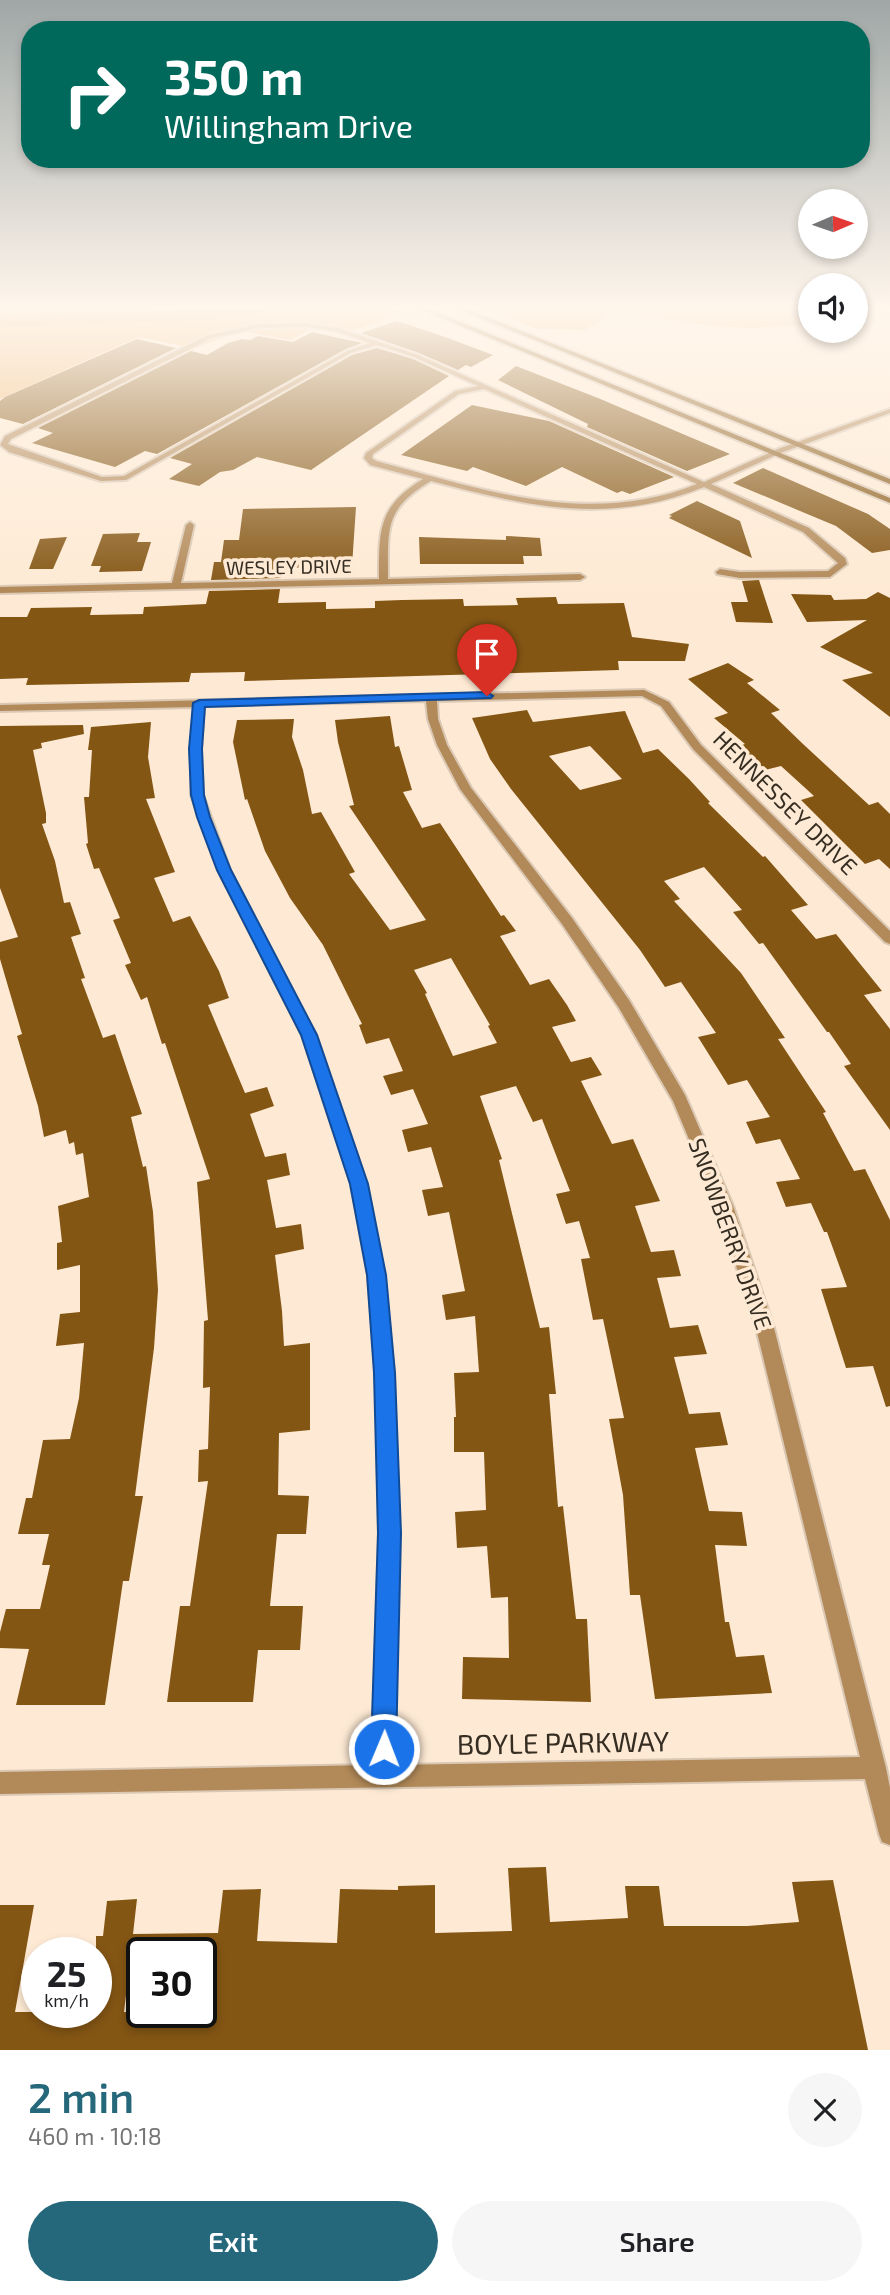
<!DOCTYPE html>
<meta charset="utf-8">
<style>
:root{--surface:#fff;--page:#f6f6f6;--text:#202124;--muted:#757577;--accent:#26687b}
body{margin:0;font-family:"Exo 2",sans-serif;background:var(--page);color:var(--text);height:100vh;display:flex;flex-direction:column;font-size:26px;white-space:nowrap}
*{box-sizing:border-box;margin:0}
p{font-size:23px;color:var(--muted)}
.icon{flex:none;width:38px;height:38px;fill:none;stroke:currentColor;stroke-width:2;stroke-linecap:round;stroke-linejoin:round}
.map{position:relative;height:2050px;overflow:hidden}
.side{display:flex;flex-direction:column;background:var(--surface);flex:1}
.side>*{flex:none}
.top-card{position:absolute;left:21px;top:21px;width:849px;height:147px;border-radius:28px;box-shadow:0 4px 10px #0003;background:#00695c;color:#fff;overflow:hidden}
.needle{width:46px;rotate:88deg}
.buttons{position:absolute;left:798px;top:189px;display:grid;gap:14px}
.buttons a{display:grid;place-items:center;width:70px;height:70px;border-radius:50%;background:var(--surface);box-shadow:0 4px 10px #0003;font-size:35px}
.speed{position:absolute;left:21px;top:1937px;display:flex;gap:14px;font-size:35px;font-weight:700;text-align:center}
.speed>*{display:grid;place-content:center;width:91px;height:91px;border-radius:50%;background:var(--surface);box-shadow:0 4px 10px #0003;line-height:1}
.speed small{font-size:18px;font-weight:400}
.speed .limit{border:4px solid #111;border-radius:10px;background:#fff;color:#111}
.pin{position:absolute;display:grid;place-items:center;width:60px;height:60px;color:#fff;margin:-72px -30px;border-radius:50% 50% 50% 0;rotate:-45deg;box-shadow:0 0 7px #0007}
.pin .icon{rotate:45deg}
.me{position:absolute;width:77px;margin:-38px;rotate:1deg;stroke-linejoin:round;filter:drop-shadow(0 0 5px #0008)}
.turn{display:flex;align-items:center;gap:24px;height:147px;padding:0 28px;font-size:32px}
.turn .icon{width:91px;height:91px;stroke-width:2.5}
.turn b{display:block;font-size:49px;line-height:60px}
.round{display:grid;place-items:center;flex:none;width:74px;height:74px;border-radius:37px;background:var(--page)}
.headline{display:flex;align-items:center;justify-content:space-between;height:119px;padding:0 28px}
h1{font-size:42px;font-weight:600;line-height:52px;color:var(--accent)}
.primary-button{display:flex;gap:14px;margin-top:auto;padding:14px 28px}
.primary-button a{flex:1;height:80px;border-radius:42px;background:var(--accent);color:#fff;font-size:28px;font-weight:600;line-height:80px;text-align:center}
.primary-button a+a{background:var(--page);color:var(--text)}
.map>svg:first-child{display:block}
</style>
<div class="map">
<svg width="890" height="2050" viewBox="0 0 890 2050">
<rect width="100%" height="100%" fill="#feead4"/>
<g fill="#edb675">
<polygon points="0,305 385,305 404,314 342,334 311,329 291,340 242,331 194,348 138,337 0,399"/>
<polygon points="474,305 793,305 810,308 810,324 750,328 714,326 615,313 585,330 537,329"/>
</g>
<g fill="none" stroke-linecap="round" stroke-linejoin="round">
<polygon fill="#d39443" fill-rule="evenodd" points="236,305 285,305 276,310 208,320 0,327 0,315 208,310"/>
</g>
<g fill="#845614" fill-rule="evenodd">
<polygon points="397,321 448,338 493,355 471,367 466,365 458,370 419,353 361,333"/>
<polygon points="312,332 362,343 346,349 157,454 145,451 115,467 32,443 53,433 38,428 191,351 207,355 228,343 242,339 250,340 258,336 293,342"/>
<polygon points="137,339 176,348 23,424 0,418 0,401 5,397"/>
<polygon points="377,348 413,359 449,376 311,470 257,457 233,470 220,472 199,486 169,479 192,464 170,458 352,355"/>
<polygon points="516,366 598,398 730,454 687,471 587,427 588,424 498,380"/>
<polygon points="472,405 549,421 674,477 630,494 622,491 617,493 562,467 526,486 473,467 467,471 401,455"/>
<polygon points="763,468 868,514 890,529 890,550 872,553 836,526 733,483"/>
<polygon points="697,501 740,521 752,558 669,518 672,516 669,515"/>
<polygon points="356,507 352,566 282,568 281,578 211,580 214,562 221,562 224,540 239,540 243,509"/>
<polygon points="140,533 137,542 151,542 142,571 99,572 101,566 91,566 103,534"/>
<polygon points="506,536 540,538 542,556 523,556 524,564 420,564 419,537 506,540"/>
<polygon points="67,537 53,569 29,569 40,539"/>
<polygon points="759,580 773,623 736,622 731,602 748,602 742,581"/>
<polygon points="280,589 278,603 326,602 326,609 375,608 375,601 402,600 463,599 464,606 518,605 516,598 556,597 558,604 624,603 632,637 689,644 685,661 618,661 619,670 244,681 245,672 191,673 189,682 26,685 28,678 0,679 0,617 27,617 31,608 92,607 90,615 143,614 144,607 206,604 209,591"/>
<polygon points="878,592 890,598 890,717 842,680 873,673 820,647 867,620 807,622 791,594 831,595 834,600 866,599"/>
<polygon points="728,663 754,680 747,683 780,710 771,713 803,744 869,805 878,802 890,814 890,869 879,859 865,864 801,800 814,796 781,766 765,770 739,746 745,744 714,718 728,713 688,679"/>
<path d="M527,710L533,722L625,711L643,753L658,749L689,779L710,802L708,803L763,857L765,856L808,905L791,910L816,939L836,934L882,991L864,995L890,1029V1130L844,1066L851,1064L829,1032H827L763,943L759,944L733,912L742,910L704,867L664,881L680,899L674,901L741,973L785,1038L778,1039L826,1112L823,1113L854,1171L865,1169L890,1220V1406L886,1407L873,1366L846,1368L821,1289L847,1287L827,1232H824L811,1203L786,1207L776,1182L800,1179L780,1139L756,1144L746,1122L770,1117L747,1080L728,1085L698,1037L716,1033L681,982L665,987L640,950L511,789L490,759L472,718ZM590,746L622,779L580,790L549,756Z"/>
<path d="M390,716L395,747L399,746L412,790L403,792L422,828L440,823L501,916L504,915L516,931L500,936L530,985L549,979L567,1005L576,1021L552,1027L571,1062L591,1057L602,1075L581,1081L612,1144L633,1139L660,1201L635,1206L651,1252L674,1250L681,1276L657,1278L670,1328L698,1325L707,1354L674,1357L689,1414L720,1412L728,1445L695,1448L709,1511L742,1512L747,1546L715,1545L725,1622H729L736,1657L764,1655L772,1693L655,1699L640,1595H630L623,1495L609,1419L624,1418L603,1319L593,1320L581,1259L590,1258L579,1221L566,1224L556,1194L570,1191L542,1119L533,1122L516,1086L480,1096L502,1159L499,1160L540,1328L549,1327L556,1394H549L558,1507L563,1506L576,1619H587L591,1702L462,1699L463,1657L509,1658L508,1597L491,1598L487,1546L457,1548L455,1512L486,1510L484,1452H454V1417H456L454,1373L479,1372L475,1316L446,1320L442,1295L465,1291L449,1212L428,1216L422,1190L443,1187L431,1147L408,1152L402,1130L428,1124L413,1089L391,1095L383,1076L403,1071L389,1038L366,1044L359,1025L362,1024L323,945L290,898L265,851L247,799L245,800L233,742L237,720L294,719L292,737L303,770L312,814L321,812L355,872L349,874L390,930L426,920L349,806L354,805L338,742L335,720ZM451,958L490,1025L488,1026L497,1043L453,1056L425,994L427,993L414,970Z"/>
<polygon points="151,722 148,757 155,798 146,799 175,872 154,878 173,922 190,916 219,971 229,998 208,1005 245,1093 267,1087 274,1106 250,1114 265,1157 286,1153 290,1175 267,1180 276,1228 301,1224 304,1249 275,1255 282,1311 284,1346 310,1343 310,1430 279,1433 278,1495 309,1496 306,1534 277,1534 270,1606 303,1606 300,1650 258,1650 253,1702 167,1702 180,1606 190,1606 208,1481 198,1482 199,1450 208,1449 210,1387 203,1388 204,1321 208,1320 197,1182 210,1179 165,1043 162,1044 147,997 141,1000 125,965 131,963 113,920 120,918 99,868 94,869 86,844 88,843 84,797 89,797 92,750 88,750 91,727"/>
<polygon points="83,725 84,734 41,743 42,748 33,750 46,813 46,823 42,824 55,861 64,903 70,902 81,934 71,937 85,978 81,979 103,1038 115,1034 142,1114 131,1117 143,1167 146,1166 153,1212 158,1290 154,1348 135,1496 143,1496 129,1581 123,1581 105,1705 16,1705 29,1649 0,1648 0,1632 6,1609 40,1609 50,1565 42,1565 49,1534 18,1534 26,1498 32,1498 43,1440 70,1439 79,1398 84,1343 56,1346 60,1314 80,1312 80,1265 57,1270 57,1243 62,1242 58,1206 89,1197 83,1153 76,1155 74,1142 69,1144 66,1130 44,1137 38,1106 17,1036 22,1034 0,959 0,942 18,937 0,888 0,726"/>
<path d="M546,1867L550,1922L628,1918L625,1886H659L664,1926H747L799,1922L792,1882L833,1880L868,2050H0V1905H34L15,2012H96V1936H103L107,1901L137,1899L133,1934L218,1933L223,1890L261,1889L257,1941L337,1943L340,1889L398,1890V1886L435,1885V1933L512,1931L508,1868ZM131,1953H201V2012H124Z"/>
</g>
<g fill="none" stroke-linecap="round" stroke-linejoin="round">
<defs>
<g id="street">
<path d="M305,323L338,328L418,355L704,482L778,449L890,409V413L783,452L711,484L809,528L845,558L847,564L830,577L740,578L717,574L716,572L720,569L740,572L828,571L838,563L803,532L704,487C608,526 527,506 431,481C384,509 388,528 388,579L580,574L585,577L580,580L0,593V587L172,583L186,525L190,522L194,525L181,583L379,579C379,530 378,506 423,479L370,465L364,458L366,453L455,391L478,386L414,357L377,345L351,353L126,480L101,481L9,452L0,445L5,436L208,335L259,324ZM305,327L335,331L370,343L347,351L124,476L102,477L8,444L11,439L212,338L259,328ZM484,389L697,484C587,528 483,489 376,461L372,458L373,454L459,394Z"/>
<path d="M644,690L669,702L701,745L890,931V944L885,942L693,749L661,706L642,696L437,701L438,719L447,745L471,788L572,918L629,1000L685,1095L733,1206L774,1328L886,1768L890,1788V1845L882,1842L879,1834L865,1779L0,1794V1772L372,1765L379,1533L376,1373L368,1275L351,1184L302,1035L218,870L191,795V749L194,707L0,711V705ZM426,701L428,719L437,745L460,789L562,924L619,1008L673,1101L717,1206L756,1328L860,1757L394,1765L399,1533L394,1373L384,1275L367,1184L316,1035L230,870L203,795L201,749L204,706Z"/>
</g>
<g id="secondary">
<polygon points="410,305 419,305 890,498 890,503"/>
<polygon points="448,305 457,305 890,479 890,484"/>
</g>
</defs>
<use href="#street" stroke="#dac8b4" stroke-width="4"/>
<use href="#secondary" stroke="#dac8b4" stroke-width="4"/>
<use href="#street" fill="#b28958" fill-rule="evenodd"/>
<use href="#secondary" fill="#8a5b19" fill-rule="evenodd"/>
</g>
<linearGradient id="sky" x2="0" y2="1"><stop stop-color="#9fa7a6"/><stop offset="0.52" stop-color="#fff6ec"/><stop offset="1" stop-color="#fff6ec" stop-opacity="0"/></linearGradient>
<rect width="890" height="592" fill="url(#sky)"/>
<polygon fill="#1a73e8" stroke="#114b97" stroke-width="2" points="487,692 493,696 491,698 205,707 202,749 204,795 210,817 231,870 317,1035 368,1184 386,1275 395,1373 401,1533 396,1749 393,1758 384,1762 375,1758 371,1749 378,1533 374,1373 367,1275 350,1184 301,1035 217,870 197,817 191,795 189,749 193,703 199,700"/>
<g text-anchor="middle" stroke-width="7" stroke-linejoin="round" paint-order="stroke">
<g font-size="19" fill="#362d22" stroke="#feead4">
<text transform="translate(289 567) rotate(-1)" y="7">WESLEY DRIVE</text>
</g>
<g font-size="23" fill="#362d22" stroke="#feead4">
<text transform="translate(785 803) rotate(45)" y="8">HENNESSEY DRIVE</text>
<text transform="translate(730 1234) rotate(70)" y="8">SNOWBERRY DRIVE</text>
</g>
<g font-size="28" fill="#362d22" stroke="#feead4">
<text transform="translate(563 1743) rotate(-1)" y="10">BOYLE PARKWAY</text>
</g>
</g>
</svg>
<div class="buttons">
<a><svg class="needle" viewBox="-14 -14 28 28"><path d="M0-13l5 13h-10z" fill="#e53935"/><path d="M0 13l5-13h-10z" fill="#757577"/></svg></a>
<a><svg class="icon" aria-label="sound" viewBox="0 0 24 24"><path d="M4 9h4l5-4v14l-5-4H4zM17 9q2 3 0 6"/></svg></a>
</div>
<div class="speed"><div>25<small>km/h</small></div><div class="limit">30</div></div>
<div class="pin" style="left:487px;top:696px;background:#d93025"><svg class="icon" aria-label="arrive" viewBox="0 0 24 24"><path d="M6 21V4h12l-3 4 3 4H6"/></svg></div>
<svg class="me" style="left:384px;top:1749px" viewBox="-20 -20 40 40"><circle r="17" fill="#1a73e8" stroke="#fff" stroke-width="3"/><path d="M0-11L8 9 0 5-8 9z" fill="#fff"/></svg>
<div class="top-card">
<div class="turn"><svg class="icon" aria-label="right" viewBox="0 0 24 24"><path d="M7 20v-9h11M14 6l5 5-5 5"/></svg><div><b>350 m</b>Willingham Drive</div></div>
</div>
</div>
<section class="side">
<div class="headline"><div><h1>2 min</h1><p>460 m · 10:18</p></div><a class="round"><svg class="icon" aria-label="close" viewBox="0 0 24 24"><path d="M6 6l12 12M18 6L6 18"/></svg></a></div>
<div class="primary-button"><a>Exit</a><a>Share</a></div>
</section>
